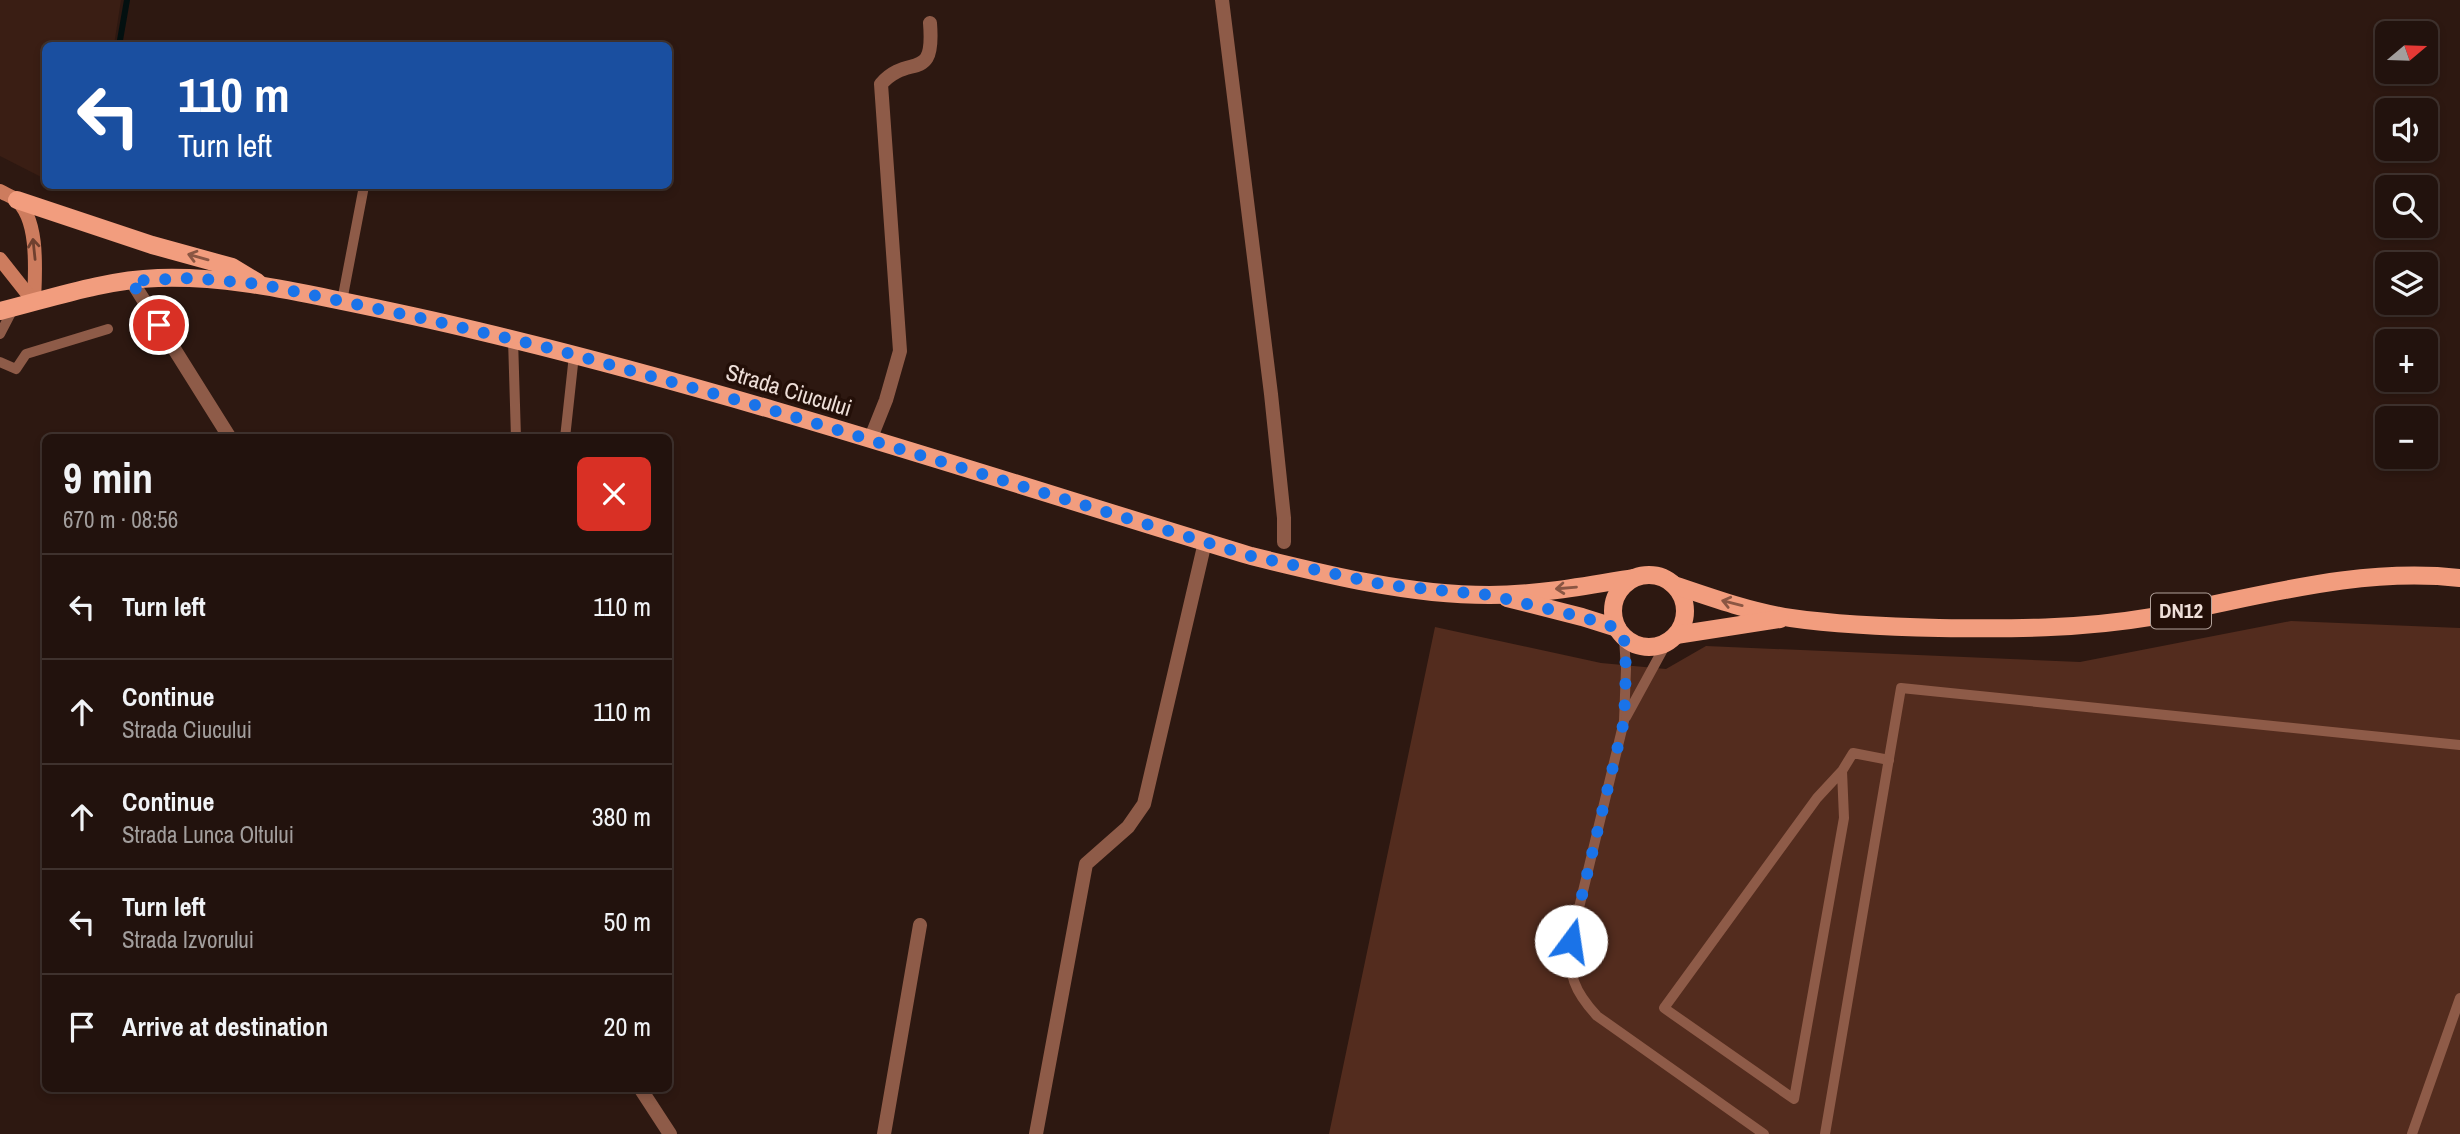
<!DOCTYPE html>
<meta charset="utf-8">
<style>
:root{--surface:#22120d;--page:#2e201b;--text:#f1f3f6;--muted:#a29e9d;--line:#3f322e}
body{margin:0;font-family:"Archivo Narrow",sans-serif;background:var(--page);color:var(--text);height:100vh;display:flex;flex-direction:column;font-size:26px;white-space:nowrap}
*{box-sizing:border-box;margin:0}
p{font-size:23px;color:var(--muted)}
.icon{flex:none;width:38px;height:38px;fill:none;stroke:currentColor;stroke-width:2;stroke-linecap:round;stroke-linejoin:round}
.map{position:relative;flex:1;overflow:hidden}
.sheet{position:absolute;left:42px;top:434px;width:630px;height:658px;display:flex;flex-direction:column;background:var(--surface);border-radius:10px;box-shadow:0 4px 10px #0003,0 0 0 2px var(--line)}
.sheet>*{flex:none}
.top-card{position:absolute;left:42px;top:42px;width:630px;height:147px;border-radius:10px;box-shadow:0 4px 10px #0003,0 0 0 2px var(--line);background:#1a4fa0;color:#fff;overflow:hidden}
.needle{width:46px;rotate:71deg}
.buttons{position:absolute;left:2375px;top:21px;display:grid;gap:14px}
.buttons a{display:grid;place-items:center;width:63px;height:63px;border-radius:10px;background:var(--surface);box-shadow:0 4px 10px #0003,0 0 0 2px var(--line);font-size:35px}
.pin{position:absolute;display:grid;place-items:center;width:60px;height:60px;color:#fff;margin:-30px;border:4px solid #fff;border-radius:50%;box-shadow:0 2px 7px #0007}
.me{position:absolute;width:77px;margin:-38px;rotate:14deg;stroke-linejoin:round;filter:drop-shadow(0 0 5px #0008)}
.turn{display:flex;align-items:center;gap:24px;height:147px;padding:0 21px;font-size:32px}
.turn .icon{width:91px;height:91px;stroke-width:2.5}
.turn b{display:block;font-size:49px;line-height:60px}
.round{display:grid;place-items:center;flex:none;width:74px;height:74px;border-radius:10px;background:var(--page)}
.headline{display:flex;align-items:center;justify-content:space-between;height:119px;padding:0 21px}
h1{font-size:42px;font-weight:700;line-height:52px}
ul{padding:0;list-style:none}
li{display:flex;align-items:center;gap:21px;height:105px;padding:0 21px;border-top:2px solid var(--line)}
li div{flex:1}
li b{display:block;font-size:26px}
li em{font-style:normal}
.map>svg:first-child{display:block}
</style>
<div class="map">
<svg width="2460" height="1134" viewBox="0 0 2460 1134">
<rect width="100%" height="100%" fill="#2d1811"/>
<polygon fill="#3a1e14" points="0,0 121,0 114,45 46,46 45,179 0,156"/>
<polygon fill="#532c1e" points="2291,621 2460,628 2460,1134 1329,1134 1435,627 1601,663 1666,669 1706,646 2080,662"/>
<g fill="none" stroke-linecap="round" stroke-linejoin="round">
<polyline stroke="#031010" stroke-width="6" points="119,46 127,0"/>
<g stroke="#8e5b48" stroke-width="10">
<polyline points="342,301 364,186"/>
<polyline points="0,334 13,309"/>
<polyline points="513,339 516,438"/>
<polyline points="0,362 16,369 26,354 108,329"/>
<polyline points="565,438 574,355"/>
<path d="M1624,638L1626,669L1624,721L1571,941C1568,975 1574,991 1597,1016L1764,1134"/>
<polyline points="1626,717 1667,642"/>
<polyline points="1842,771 1844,818 1794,1099 1664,1008 1817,798 1842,771 1853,753 1889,760"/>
<polyline points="1825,1134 1901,688 2460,745"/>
<polyline points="2412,1134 2460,998"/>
</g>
<g stroke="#8e5b48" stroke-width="14">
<polyline points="1222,0 1271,394 1284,518 1284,542"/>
<polyline points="131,280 230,438"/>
<path d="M870,440L886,400L900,351L881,84C909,52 935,85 930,23"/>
<polyline points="640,1088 670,1134"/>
<polyline points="884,1134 920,925"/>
<polyline points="1036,1134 1086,864 1128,827 1144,804 1205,542"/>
</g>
<g stroke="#cd7c5e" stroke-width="14">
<path d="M0,191C5,194 11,196 15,199C40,218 35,274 34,302"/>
<polyline points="0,259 34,302"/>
</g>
<g stroke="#f29d7e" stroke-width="18">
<polyline points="17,200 152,245 232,267 257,282"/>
<path d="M0,311C52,298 104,280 158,278C218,276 274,287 332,299C381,309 429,319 478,331C739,393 994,478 1251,556C1328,575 1409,595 1489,595C1537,595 1586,586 1633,578"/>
<circle cx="1649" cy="611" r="36"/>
<path d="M1674,585C1712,598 1752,612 1791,618C1840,625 1891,627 1939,628C2010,629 2081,629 2151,617C2252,599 2356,566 2460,578"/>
<polyline points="1507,598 1582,617 1617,628"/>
<polyline points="1676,635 1780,619"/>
</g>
</g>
<defs><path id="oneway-shaft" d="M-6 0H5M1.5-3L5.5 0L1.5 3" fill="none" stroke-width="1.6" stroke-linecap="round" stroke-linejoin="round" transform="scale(1.75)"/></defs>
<use stroke="#6f402f" href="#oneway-shaft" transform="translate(34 249) rotate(-96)"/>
<g stroke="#8a5643">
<use href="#oneway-shaft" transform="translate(198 257) rotate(-164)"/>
<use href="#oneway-shaft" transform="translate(1566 588) rotate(175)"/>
<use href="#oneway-shaft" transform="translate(1732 603) rotate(-166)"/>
</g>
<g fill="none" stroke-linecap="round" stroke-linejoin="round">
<polyline stroke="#1a73e8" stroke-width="12" stroke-dasharray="0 21.6" points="159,325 131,281 191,278 260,284 430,320 553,349 762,407 1251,556 1386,585 1489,595 1582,617 1617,628 1624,638 1626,669 1624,721 1571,941"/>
</g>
<g text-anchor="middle" stroke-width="7" stroke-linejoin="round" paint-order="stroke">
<rect fill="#230f08" stroke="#b1a19a" stroke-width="2" x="2151" y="593.5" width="60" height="35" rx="5"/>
<g font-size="21" font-weight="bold" fill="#eedfd9">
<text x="2181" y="618">DN12</text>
</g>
<g font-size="23" fill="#eedfd9" stroke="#230f08">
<text transform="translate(789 390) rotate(17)" y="8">Strada Ciucului</text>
</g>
</g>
</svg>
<div class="buttons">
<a><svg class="needle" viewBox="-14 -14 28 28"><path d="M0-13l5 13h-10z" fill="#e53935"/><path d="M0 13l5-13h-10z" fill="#a29e9d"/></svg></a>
<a><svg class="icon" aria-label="sound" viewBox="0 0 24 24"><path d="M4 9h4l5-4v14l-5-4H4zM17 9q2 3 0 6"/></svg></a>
<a><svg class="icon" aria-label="search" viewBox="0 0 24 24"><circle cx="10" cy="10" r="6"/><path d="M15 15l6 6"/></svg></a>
<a><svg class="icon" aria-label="layers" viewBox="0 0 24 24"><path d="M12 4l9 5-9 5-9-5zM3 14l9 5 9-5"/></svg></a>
<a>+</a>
<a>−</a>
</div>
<div class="pin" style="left:159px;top:325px;background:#d93025"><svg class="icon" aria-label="arrive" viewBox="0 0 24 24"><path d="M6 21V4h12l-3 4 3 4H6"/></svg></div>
<svg class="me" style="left:1571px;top:941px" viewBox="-20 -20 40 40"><circle r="19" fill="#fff"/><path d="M0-13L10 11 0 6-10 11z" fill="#1a73e8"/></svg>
<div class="top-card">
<div class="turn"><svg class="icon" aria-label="left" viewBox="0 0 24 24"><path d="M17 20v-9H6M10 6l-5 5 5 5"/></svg><div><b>110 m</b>Turn left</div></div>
</div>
<section class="sheet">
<div class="headline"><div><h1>9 min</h1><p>670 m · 08:56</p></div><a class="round" style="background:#d93025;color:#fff"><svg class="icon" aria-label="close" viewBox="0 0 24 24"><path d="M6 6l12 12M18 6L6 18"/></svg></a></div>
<ul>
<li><svg class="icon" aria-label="left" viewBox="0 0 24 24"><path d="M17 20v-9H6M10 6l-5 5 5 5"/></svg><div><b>Turn left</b></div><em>110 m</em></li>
<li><svg class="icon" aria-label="ahead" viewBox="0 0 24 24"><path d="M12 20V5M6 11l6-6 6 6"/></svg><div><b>Continue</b><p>Strada Ciucului</p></div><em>110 m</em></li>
<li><svg class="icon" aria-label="ahead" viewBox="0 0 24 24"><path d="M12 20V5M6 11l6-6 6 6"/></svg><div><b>Continue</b><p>Strada Lunca Oltului</p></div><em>380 m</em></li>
<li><svg class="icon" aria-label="left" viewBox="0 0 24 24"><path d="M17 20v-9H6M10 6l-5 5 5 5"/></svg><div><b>Turn left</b><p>Strada Izvorului</p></div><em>50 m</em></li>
<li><svg class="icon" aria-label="arrive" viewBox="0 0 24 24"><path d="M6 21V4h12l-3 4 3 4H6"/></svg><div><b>Arrive at destination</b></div><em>20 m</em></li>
</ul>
</section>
</div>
